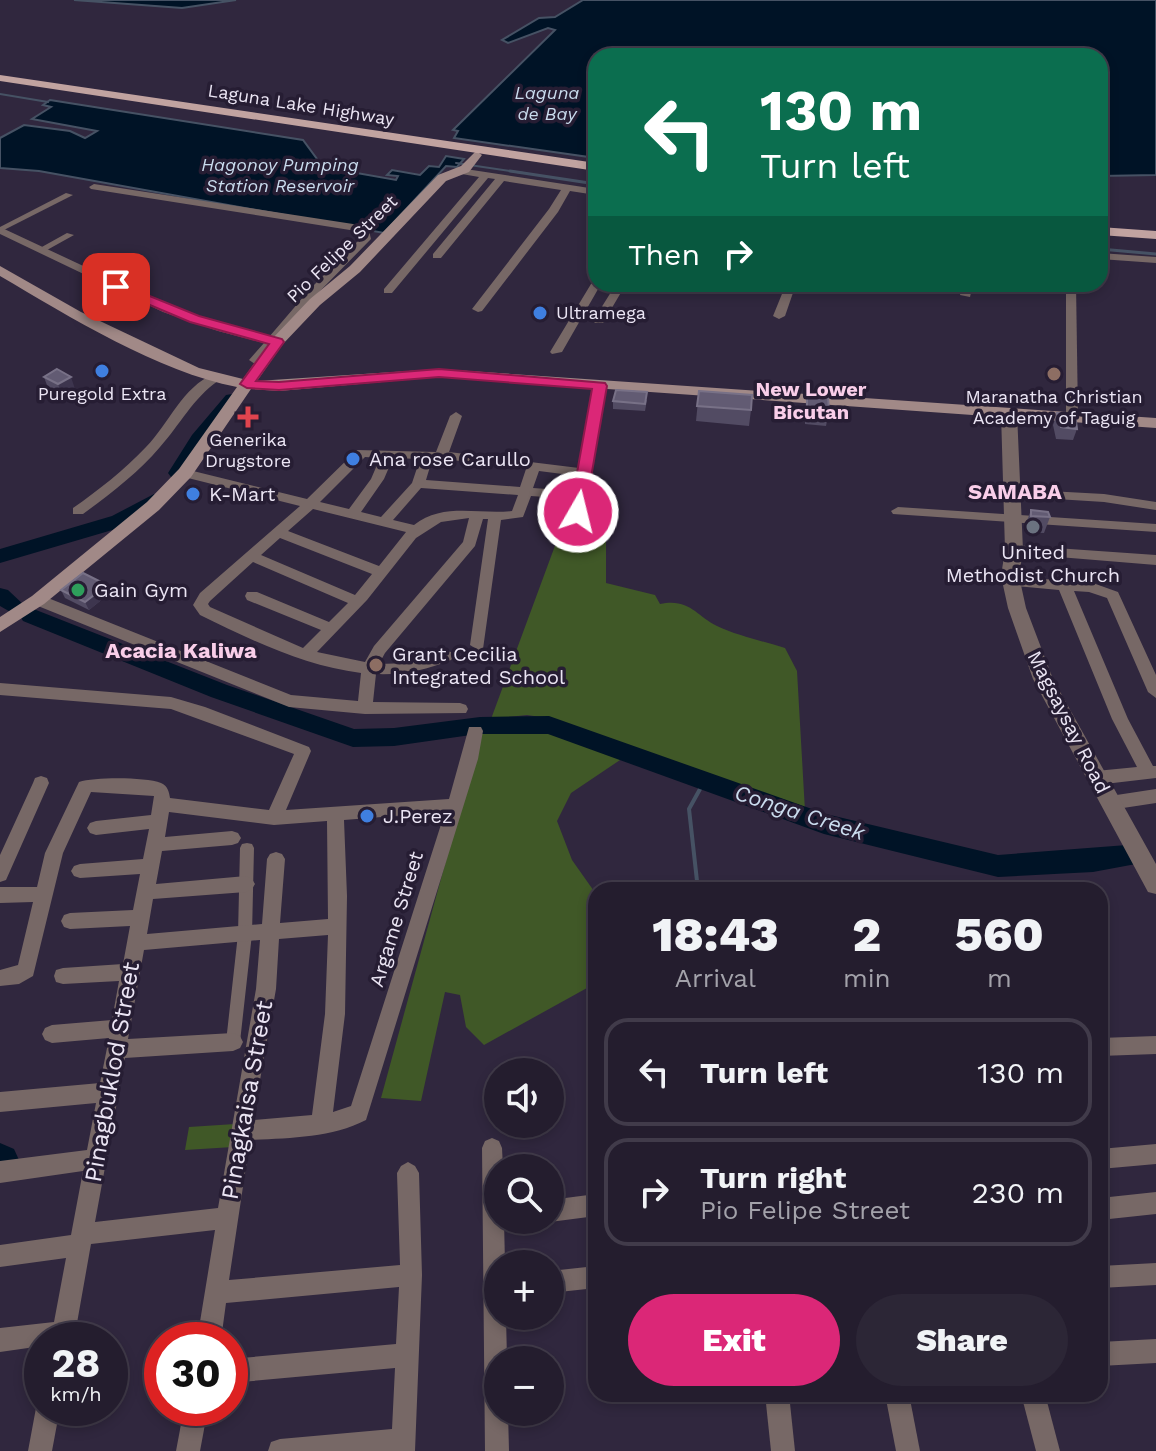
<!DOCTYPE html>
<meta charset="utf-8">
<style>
:root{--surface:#241d2e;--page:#2c2636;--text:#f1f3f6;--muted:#a3a2aa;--line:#413b4a;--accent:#db2777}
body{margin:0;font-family:"Work Sans",sans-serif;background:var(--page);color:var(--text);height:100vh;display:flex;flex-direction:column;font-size:30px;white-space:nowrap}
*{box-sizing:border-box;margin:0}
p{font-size:26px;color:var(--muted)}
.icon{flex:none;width:44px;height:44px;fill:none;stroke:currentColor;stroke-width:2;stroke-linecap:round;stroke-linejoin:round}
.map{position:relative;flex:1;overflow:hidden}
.side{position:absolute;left:588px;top:882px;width:520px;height:520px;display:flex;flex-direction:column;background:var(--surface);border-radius:24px;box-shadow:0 4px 12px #0003,0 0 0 2px var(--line)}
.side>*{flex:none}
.banner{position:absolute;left:588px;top:48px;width:520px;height:244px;border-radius:24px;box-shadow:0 4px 12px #0003,0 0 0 2px var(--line);background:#0b6e4f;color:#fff;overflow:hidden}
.buttons{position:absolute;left:484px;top:1058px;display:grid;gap:16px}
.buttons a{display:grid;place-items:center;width:80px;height:80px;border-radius:50%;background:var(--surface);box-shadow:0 4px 12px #0003,0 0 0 2px var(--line);font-size:40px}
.speed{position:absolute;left:24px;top:1322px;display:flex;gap:16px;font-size:40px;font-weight:700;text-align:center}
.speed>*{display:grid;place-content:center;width:104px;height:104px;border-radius:50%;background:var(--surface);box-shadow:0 4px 12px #0003,0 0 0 2px var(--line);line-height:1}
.speed small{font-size:20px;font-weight:400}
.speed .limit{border:12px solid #d22;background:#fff;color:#111}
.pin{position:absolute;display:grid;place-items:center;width:68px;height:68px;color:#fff;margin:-34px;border-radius:16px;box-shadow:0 4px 12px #0006}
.me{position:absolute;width:88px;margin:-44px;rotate:8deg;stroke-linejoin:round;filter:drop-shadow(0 0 6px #0008)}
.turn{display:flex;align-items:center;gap:28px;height:168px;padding:0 40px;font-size:36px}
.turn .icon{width:104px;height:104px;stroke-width:2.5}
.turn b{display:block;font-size:56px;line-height:68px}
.then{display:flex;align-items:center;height:76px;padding:0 40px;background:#0003;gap:16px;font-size:30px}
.eta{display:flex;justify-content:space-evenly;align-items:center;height:136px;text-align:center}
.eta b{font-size:48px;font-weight:800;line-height:56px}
.action{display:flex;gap:16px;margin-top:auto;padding:16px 40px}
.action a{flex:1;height:92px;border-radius:48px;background:var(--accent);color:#fff;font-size:32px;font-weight:800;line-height:92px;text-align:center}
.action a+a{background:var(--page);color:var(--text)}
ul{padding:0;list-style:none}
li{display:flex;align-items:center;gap:24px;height:108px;margin:0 16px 12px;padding:0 24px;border:4px solid var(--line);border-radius:24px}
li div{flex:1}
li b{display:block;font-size:30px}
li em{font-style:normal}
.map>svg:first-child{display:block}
</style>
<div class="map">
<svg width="1156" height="1451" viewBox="0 0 1156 1451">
<rect width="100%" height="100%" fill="#30273e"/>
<g fill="#405827">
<path d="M606,540V583L655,595L660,604C690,598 696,616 717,626C738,636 763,641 785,648L797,671L805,811L554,719L527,715L491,719L556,543Z"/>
<polygon points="548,727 626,756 571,793 557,821 572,860 596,894 596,983 484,1045 466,1027 460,995 445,992 421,1101 381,1098 482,729"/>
<polygon points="235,1124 233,1147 185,1150 189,1127"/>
</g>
<g fill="#001326" stroke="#465264" stroke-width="2">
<polygon points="74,0 236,0 182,8"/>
<polygon points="583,0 1156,0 1156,175 1100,176 1100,56 596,56 596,158 454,138 458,131 453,130 555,30 548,28 508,43 502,40 539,18 555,17"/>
<polygon points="50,100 303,140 323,167 396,180 398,176 387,175 392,170 420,175 429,166 439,167 446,156 464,159 457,167 446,166 384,233 39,171 0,168 0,138 24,125 70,131 85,138 97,131 32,119 51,107 43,105"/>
</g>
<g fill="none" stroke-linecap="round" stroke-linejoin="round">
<g stroke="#465264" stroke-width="2">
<polyline points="0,94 48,102"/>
<polyline points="456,163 524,173"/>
</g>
<g stroke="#465264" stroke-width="3">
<polyline points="510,171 596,184"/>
<polyline points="1100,249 1156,254"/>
</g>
<polyline stroke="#465264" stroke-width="4" points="698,890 689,809 705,780"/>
<g fill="#001326" fill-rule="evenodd">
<polygon points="232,394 241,399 207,441 185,477 171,477 168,473 192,435 226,395"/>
<polygon points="154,494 164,500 150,513 126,526 0,563 0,549 112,516"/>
<polygon points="0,588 8,590 25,606 22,611 14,614 0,606"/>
<polygon points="31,608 227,685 354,729 394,728 480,717 549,716 826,814 998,855 1127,845 1136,848 1140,856 1136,864 1093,872 998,877 824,834 548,734 478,734 394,746 353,747 211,697 23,621 20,616 23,611"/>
<polygon points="0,1143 14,1149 19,1160 14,1171 3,1176 0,1175"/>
</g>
<g fill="#776866" fill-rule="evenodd">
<polygon points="66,193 73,195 0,232 0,227"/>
<polygon points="67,233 74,235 47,250 40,248"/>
<polygon points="247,843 252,844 254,848 252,934 240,1042 238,1047 233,1049 228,1047 226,1042 238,934 240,848 242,844"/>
</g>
<g fill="#776866" fill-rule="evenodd">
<polygon points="459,168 596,189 596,195 570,191 558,212 482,311 478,312 472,309 549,209 561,190 504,181 441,258 433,258 433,254 495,179 488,178 392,293 384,293 384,289 479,177 456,173 454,171"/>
<polygon points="94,184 353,224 369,231 371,239 319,292 279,339 283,342 281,344 274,345 259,362 255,364 249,360 264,343 218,331 163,312 0,234 0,227 171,307 226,326 269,337 311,288 361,238 360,235 350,230 91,189 89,187"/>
<polygon points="1100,253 1156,257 1156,263 1100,259"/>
<polygon points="596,281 596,284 601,284 562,352 552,354 550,352 591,284"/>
<polygon points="616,284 626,284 603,323 595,323 593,321"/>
<polygon points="786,284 796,284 785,316 779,319 773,316"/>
<polygon points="963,284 973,284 970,297 960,295"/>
<polygon points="1066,284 1076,284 1078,417 1072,421 1066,417"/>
<path d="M214,374L218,375V381C193,398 180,425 160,447C138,473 110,494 83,514H73V508C99,490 124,470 146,447C168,425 183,386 214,374Z"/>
<path d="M600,382L606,386L585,512L583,515H573L571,512L574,499L531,496L523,517L501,520L483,649L478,650L470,645L488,519H483L475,546L385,653L379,664L410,663L446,651L451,652L454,656L451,660C426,670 404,675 376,674L373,702L460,703L466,705L468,709L466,713L365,714L289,707L33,604L31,600L33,596H43L291,695L358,701L361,673C304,666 251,640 200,615L193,605L200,593L300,506L180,476V470L185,469L307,499L357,450L436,452L450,416L456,412L462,416L449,452L579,468L594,386ZM365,457L380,458L371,479L349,509L320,502ZM393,458L420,459L412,483L381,517L361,512L384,479ZM432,460L469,461L526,469L520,487L426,480ZM539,471L578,476L575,491L533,488ZM421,488L518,495L512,511C479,515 443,502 414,525L393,520ZM313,509L406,532L379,566L288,531ZM469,518L463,542L374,646L365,662L317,652L367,600L416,538L441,522ZM280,538L372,574L355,595L261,555ZM253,562L348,603L329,622L257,592H247L245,596L247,600L321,630L303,648L210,607L208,604L210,601Z"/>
<polygon points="1012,489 1104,494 1156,502 1156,510 1104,502 1007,496 1005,493"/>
<polygon points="898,507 1156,524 1156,532 893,514 891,511"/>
<polygon points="1014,545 1156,555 1156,565 1009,553 1007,550"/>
<polygon points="1011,577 1090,582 1118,592 1156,675 1156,698 1148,692 1107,598 1089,592 1074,591 1128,719 1153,766 1156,766 1156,778 1096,785 1090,783 1088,778 1090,773 1096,771 1137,767 1112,719 1059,590 1006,585 1004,582"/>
<path d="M0,683L171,697L205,707L309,747L311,751L286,810L449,799L469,727H481L483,731L478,759L366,1120C331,1138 289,1138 250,1140L229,1280L400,1265L397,1173L401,1166L408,1162L415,1166L419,1173L422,1275L415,1451H268L271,1442L280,1439L392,1429L395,1368L230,1383V1359L396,1344L399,1287L226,1303L221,1340H197L215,1230L91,1244L74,1340H42V1346L0,1352V1328L54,1322L66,1258L0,1267V1245L71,1235L83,1171L0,1183V1161L87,1150L96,1103L0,1112V1092L100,1083L109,1038L52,1043L45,1040L42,1034L45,1028L52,1025L112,1020L119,981L63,984L56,982L54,976L56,970L63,968L123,964L130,926L70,929L64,927L61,921L64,915L70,913L133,910L140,874L80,878L74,876L71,871L74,866L80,864L143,859L149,829L96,835L90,833L87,828L90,823L96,821L151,815L154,796L91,792L63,853L33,976L19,984L0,986V970L18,965L33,902L0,903V887H37L45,853L79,782C95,777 145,777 161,783C168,786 169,792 170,798L269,810L294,754L171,709L0,695ZM169,812L274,825L327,821L328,919L280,923L285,859L282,854L276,852L270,854L267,859L262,924L147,934L153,899L246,892L252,889L255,884L252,879L246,876L156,884L162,851L232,845L238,843L241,838L238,833L232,831L165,837ZM445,812L351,1106L333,1112L345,1014L347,896L344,820ZM328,935L325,1014L312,1115L253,1120L276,989L279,939ZM260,940L256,989L218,1208L95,1222L125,1058L233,1051L240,1048L243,1042L240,1036L233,1033L128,1039L144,950Z"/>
<polygon points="41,776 47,778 49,783 6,880 0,882 0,855 33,783 35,778"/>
<polygon points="1156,789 1156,803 1110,810 1104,808 1102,803 1104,798 1110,796"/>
<polygon points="1156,1036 1156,1054 1100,1056 1100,1038"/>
<polygon points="492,1138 499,1141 502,1148 503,1168 498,1168 498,1220 504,1220 505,1264 498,1264 498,1316 506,1316 507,1360 498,1360 498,1412 508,1412 509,1451 485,1451 482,1148 485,1141"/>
<polygon points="1156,1144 1156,1164 1100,1169 1100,1149"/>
<polygon points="1156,1192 1156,1214 1100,1220 1100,1198"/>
<polygon points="596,1194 596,1216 550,1222 546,1220 550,1220 550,1200"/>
<polygon points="1156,1263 1156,1285 1100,1288 1100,1266"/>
<polygon points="596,1266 596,1288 550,1293 550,1271"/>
<polygon points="1156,1339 1156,1363 1100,1366 1100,1342"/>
<polygon points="765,1394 789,1394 795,1451 771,1451"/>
<polygon points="885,1394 909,1394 920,1451 896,1451"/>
<polygon points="1021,1394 1045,1394 1060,1451 1036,1451"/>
<polygon points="42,1399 42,1408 60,1408 52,1451 28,1451 36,1408"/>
<polygon points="184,1408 208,1408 200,1451 176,1451"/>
</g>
<polygon fill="#776866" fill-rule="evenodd" points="1009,408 1017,413 1023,550 1019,576 1026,608 1053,679 1156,864 1156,894 1148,892 1033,679 1008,608 1001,576 1005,550 1001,413"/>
<path fill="#a18987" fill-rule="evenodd" d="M476,151L482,155L469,172L446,181L360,272L320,305L282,345L257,381L439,369L1156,418V428L439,377L279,391L251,389L191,477L159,510L44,604L0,632V617L32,596L147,502L179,469L237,387C158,372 70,317 0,276V266L81,312L199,368L243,379L272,339L310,299L350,266L438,175L461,166Z"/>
<g fill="#c1a3a0" fill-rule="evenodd">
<polygon points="0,75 596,163 596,171 0,81"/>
<polygon points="1100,227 1156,231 1156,239 1100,235"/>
</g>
</g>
<g fill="#524b63">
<polygon points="44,377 75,389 62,396 48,388"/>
<polygon points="699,391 751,410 749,426 696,421"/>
<polygon points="807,395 829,411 826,426 805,424 805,411"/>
<polygon points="647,400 645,411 613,409 613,401"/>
<polygon points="1057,413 1077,429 1073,440 1056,439 1053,425"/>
<polygon points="1031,510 1050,517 1044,533 1025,532 1025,526"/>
<polygon points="61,590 110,593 89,610 65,598"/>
</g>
<g fill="#3d354e">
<polygon points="71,377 75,389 62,396 58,384"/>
<polygon points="107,585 110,593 89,610 85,602"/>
</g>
<g fill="#625b73" stroke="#787187" stroke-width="2">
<polygon points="57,369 71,377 58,384 44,377"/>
<polygon points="616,390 647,392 645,404 613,401"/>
<polygon points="699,391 752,395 751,410 697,406"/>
<polygon points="807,395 828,397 829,411 807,409"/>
<polygon points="1057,413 1075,414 1077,429 1061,427"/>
<polygon points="1031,510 1048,512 1050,517 1031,516"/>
<polygon points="83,573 107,585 85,602 61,590"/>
</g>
<polygon fill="#db2777" stroke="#8e194d" stroke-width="2" points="112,284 120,284 199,316 282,339 284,342 256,381 279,382 439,369 605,383 607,386 585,512 578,517 570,512 592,389 439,377 279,390 247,388 240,384 269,344 190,322 112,289"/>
<g fill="#3f7fe0" stroke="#261d33" stroke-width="3">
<circle cx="540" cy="313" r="8"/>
<circle cx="102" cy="371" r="8"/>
<circle cx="353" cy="459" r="8"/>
<circle cx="193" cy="494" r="8"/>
<circle cx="367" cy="816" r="8"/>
</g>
<g fill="#8d6e63" stroke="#261d33" stroke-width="3">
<circle cx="1054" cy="374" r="8"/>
<circle cx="376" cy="665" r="8"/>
</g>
<path fill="#e0444e" stroke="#261d33" stroke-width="3" d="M244 405h8v8h8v8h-8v8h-8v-8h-8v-8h8z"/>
<circle fill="#6b7280" stroke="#261d33" stroke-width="3" cx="1033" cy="527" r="8"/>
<circle fill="#2e9e5b" stroke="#261d33" stroke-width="3" cx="78" cy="590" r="8"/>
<g text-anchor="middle" stroke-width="7" stroke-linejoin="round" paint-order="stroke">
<g font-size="18" font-style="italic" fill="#cadcee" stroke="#261d33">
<text x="547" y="99">Laguna<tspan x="547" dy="21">de Bay</tspan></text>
<text x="280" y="171">Hagonoy Pumping<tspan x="280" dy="21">Station Reservoir</tspan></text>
</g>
<g font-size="18" fill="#ebe5f4" stroke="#261d33">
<text transform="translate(301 105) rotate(9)" y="6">Laguna Lake Highway</text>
<text transform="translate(342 249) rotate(-44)" y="6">Pio Felipe Street</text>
</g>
<g font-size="18" fill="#ebe5f4" stroke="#261d33">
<text x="556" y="319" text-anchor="start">Ultramega</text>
<text x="102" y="400">Puregold Extra</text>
<text x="1054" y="403">Maranatha Christian<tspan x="1054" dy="21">Academy of Taguig</tspan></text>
<text x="248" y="446">Generika<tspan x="248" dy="21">Drugstore</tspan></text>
</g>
<g font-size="20" font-weight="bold" fill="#f9cee9" stroke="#261d33">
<text x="811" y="396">New Lower<tspan x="811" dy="23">Bicutan</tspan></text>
</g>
<g font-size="20" fill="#ebe5f4" stroke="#261d33" text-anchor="start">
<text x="369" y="466">Ana rose Carullo</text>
<text x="209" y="501">K-Mart</text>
<text x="1033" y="559" text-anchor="middle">United<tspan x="1033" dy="23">Methodist Church</tspan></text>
<text x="94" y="597">Gain Gym</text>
<text x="392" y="661">Grant Cecilia<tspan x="392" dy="23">Integrated School</tspan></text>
<text x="383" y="823">J.Perez</text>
</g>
<g font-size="20" fill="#ebe5f4" stroke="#261d33">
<text transform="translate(1069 722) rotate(63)" y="7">Magsaysay Road</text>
<text transform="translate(396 919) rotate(-73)" y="7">Argame Street</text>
</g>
<g font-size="22" font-weight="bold" fill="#f9cee9" stroke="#261d33">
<text x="1015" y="499">SAMABA</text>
<text x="181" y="658">Acacia Kaliwa</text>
</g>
<g font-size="22" font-style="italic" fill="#cadcee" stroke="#261d33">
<text transform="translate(800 812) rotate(18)" y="8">Conga Creek</text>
</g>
<g font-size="24" fill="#ebe5f4" stroke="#261d33">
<text transform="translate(112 1072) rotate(-80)" y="8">Pinagbuklod Street</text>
<text transform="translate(247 1100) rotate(-80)" y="8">Pinagkaisa Street</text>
</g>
</g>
</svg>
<div class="buttons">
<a><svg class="icon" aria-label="sound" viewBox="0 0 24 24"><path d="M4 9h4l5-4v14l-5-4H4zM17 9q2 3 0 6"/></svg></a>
<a><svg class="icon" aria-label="search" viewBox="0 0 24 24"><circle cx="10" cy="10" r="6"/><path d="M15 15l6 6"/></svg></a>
<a>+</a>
<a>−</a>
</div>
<div class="speed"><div>28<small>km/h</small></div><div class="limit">30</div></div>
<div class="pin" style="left:116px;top:287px;background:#d93025"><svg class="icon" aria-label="arrive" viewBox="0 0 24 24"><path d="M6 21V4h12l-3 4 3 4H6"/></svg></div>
<svg class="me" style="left:578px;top:512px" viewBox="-20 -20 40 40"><circle r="17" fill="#db2777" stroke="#fff" stroke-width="3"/><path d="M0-11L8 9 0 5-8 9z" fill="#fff"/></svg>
<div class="banner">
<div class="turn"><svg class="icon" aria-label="left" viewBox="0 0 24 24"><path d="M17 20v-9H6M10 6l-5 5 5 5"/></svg><div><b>130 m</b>Turn left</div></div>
<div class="then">Then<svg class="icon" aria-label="right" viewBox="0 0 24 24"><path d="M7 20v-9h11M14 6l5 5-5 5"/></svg></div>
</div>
<section class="side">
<div class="eta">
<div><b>18:43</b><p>Arrival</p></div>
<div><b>2</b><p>min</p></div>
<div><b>560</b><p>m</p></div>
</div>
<ul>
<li><svg class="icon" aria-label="left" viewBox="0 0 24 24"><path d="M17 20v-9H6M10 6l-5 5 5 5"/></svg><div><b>Turn left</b></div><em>130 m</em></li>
<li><svg class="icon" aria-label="right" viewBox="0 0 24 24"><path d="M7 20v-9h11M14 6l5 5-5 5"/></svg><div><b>Turn right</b><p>Pio Felipe Street</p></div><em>230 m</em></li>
</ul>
<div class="action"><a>Exit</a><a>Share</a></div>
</section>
</div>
